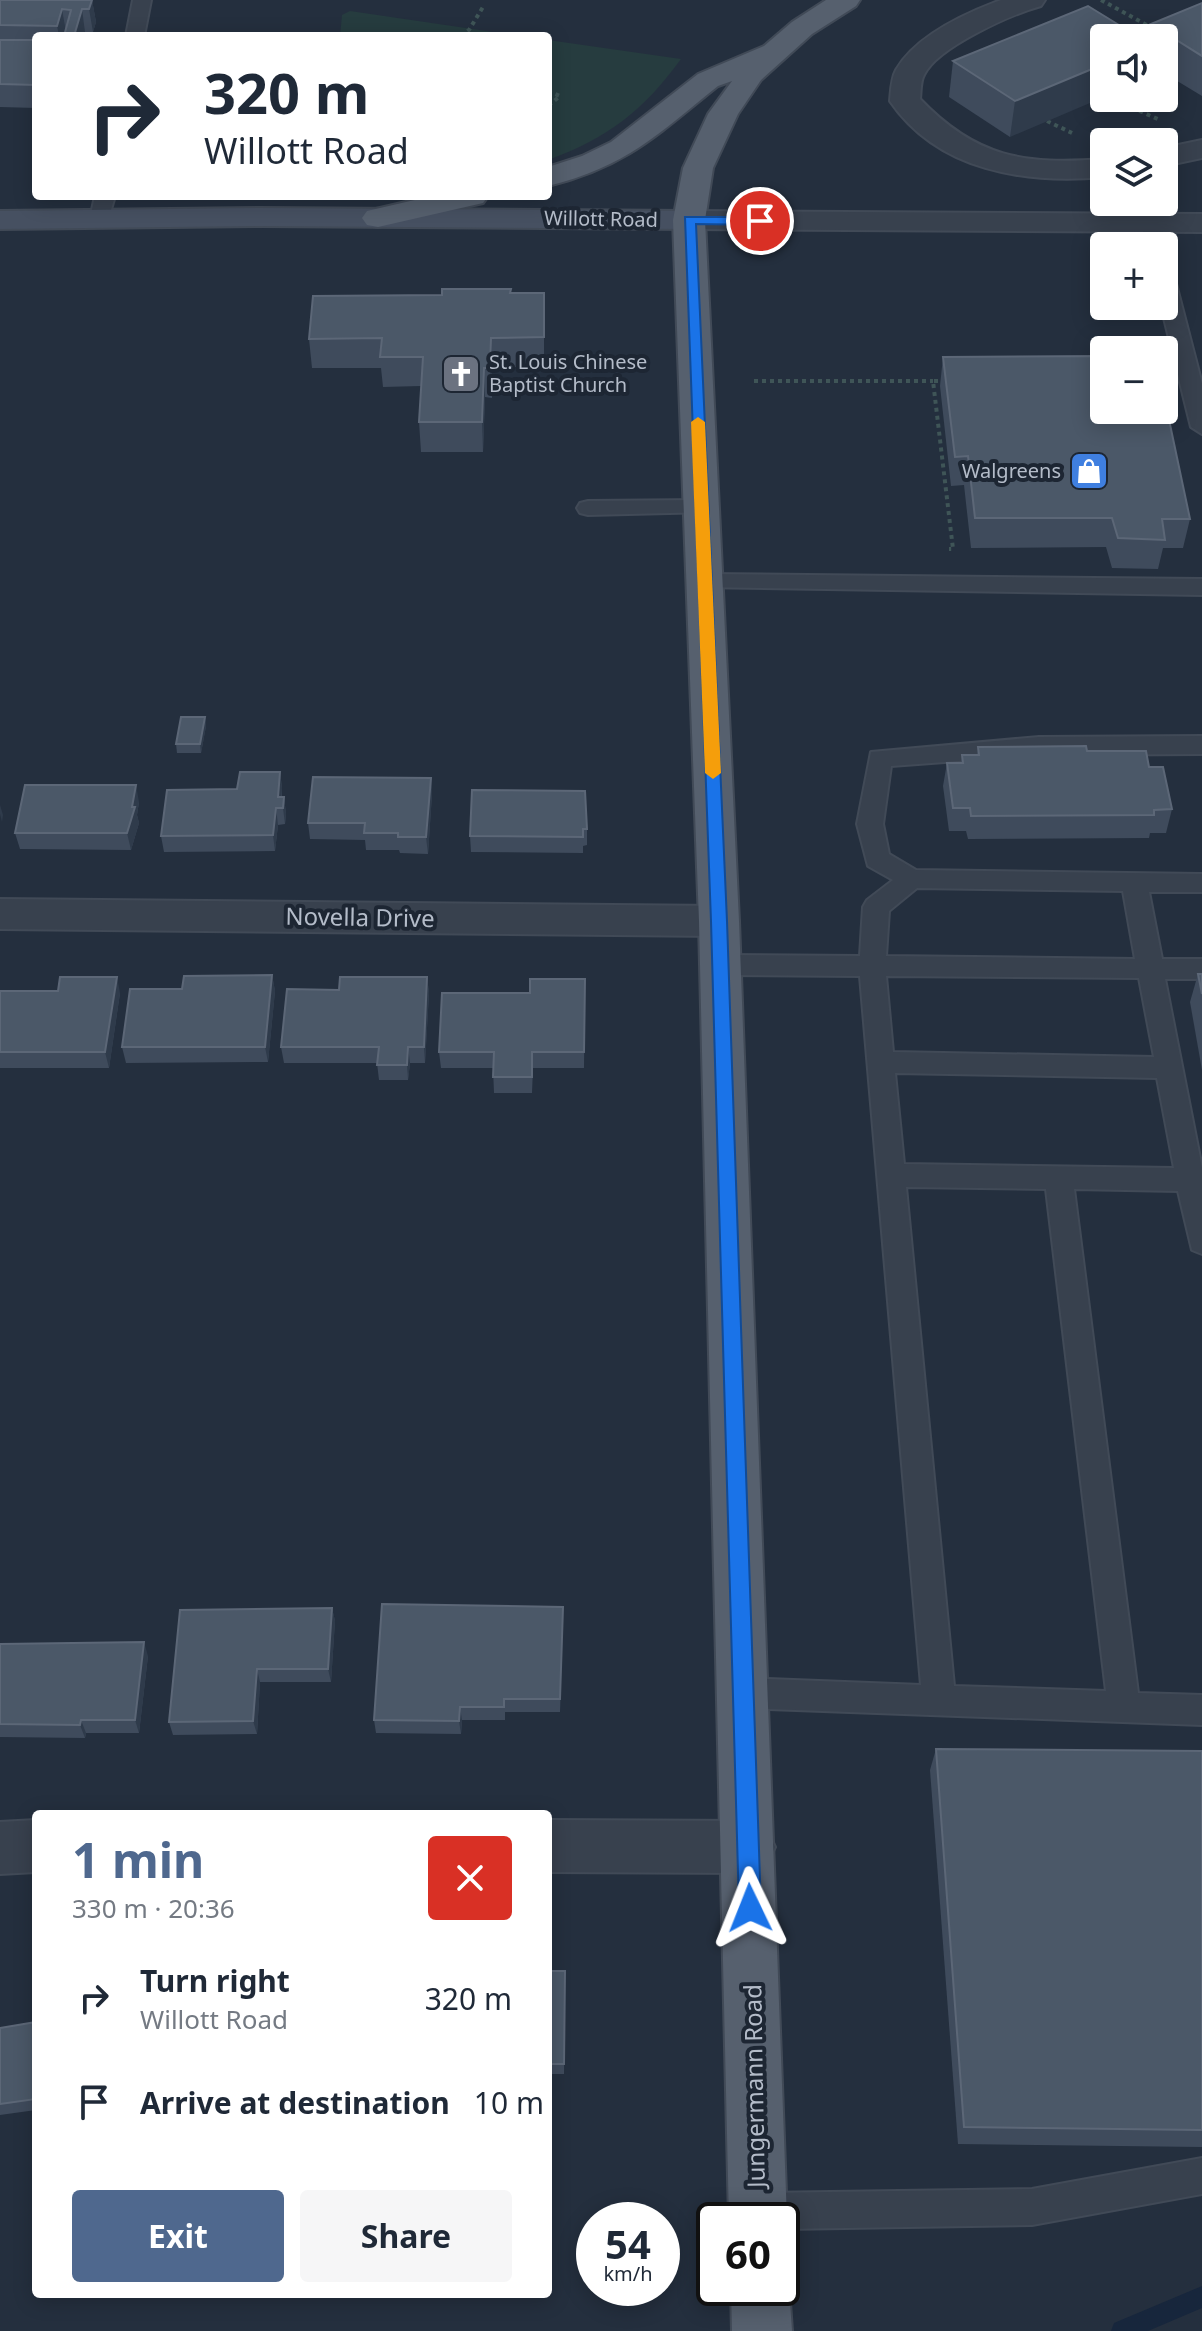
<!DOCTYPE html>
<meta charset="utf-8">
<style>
:root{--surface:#fff;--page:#f6f6f7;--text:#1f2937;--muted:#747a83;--accent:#4f688e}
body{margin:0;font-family:"Noto Sans",sans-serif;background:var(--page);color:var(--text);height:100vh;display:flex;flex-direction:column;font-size:30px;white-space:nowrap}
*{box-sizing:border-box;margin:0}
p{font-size:26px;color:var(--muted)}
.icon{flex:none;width:44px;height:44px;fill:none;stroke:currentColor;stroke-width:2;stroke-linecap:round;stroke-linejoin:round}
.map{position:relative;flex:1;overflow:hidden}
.details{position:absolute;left:32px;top:1810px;width:520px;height:488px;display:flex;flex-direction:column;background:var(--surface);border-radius:8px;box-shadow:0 4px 20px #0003}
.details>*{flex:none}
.hud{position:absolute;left:32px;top:32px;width:520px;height:168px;border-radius:8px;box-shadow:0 4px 20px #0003;background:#fff;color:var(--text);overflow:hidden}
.buttons{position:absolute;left:1090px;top:24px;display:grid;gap:16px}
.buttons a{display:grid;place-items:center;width:88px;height:88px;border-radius:8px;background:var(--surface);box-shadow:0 4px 20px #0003;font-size:40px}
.speed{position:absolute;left:576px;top:2202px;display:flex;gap:16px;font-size:40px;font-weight:700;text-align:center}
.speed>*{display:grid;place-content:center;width:104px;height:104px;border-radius:50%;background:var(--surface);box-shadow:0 4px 20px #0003;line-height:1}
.speed small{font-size:20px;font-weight:400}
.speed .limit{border:4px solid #111;border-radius:12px;background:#fff;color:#111}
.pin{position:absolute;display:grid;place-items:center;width:68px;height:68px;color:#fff;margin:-34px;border:4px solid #fff;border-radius:50%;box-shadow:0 2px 8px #0007}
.me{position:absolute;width:88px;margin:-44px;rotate:358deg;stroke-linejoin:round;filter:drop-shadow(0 0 6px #0008)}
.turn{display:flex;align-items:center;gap:28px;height:168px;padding:0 40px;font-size:36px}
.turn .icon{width:104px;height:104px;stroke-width:2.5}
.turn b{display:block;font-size:56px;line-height:68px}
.round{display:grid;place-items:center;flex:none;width:84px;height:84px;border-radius:8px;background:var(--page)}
.overview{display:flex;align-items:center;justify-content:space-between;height:136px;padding:0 40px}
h1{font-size:48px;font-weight:700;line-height:60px;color:var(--accent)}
.primary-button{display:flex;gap:16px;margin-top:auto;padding:16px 40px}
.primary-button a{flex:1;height:92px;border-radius:8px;background:var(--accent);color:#fff;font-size:32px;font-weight:700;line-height:92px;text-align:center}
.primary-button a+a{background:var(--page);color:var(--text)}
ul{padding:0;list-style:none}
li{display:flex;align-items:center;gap:24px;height:104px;padding:0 40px}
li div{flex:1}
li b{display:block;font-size:30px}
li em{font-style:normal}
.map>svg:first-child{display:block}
</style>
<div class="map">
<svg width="1202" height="2331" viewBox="0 0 1202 2331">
<rect width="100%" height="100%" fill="#242f3e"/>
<g fill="#263c3f">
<polygon points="350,11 521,36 340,36 342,15"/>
<path d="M548,40L681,59C643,111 608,138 548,160Z"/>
</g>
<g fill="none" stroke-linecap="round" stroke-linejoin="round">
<polygon fill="#17263c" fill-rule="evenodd" points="1202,2286 1202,2308 1148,2331 1111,2331 1114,2323"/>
<defs>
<g id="service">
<polygon points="133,0 151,0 144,36 126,36"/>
<polygon points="95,196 115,196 107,223 100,225 90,219"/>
<polygon points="1151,217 1161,223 1166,246 1164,249 1164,246 1146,246 1141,223"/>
<polygon points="1164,270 1174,276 1202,384 1202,434 1191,427 1161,306 1164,306"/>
<polygon points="702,500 710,502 713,507 710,512 588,515 580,513 577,508 580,503 588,501"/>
<polygon points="705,574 1202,579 1202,595 697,587 693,582 697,577"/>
<path d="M1202,736V754L1039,755L891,766L883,824L889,854L916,870L1202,874V892H1149L1162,959H1202V979H1165L1202,1168V1254L1192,1250L1178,1191L1074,1189L1138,1693L1202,1695V1725L743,1708L732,1704L727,1693L732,1682L743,1678L921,1685L860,976L720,975L711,972L707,965L711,958L720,955L860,956L863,907L867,900L893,880L868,866L857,824L871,752L1039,737ZM917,888L1123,891L1135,959L886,956L889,911ZM886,976L1139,978L1154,1057L893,1052ZM895,1073L1157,1078L1174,1168L904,1164ZM906,1187L1046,1189L1106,1691L954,1686Z"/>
<polygon points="1202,2158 1202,2194 1032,2225 782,2229 782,2220 743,2220 740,2211 745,2198 758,2193 1032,2189"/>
</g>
<g id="minor">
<path d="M1001,0H1045L1041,6C1012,14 937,47 924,75C920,82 921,92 920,99C976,158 1025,165 1104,159V177C1025,184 938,171 890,101C891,91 891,79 896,70C916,35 966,13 1001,0Z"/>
<polygon points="1202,140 1202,158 1164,166 1164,148"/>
<polygon points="689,211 1202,214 1202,232 689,229 678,227 673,220 678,213"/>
<polygon points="0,899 719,906 733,910 739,921 733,932 719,936 0,929"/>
<polygon points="36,1820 36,1872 0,1874 0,1822"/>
<polygon points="548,1820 748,1821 767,1829 775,1847 767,1865 748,1873 548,1872"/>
</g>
<polygon id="secondary" points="262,208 689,211 700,213 705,220 700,227 689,229 262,226 0,229 0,211"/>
<g id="primary">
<path d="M826,0H860L856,6L812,34L761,80L738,114L713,168L705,220L739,921L787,2220L782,2232V2220H729L699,921L673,220L683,168L708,114L732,81L718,86C658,134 626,167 548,186V167L582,156L611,142L698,74L764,46L792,22Z"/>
<polygon points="432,196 488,196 483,203 378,227 367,225 362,218 367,211"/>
<polygon points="782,2270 789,2288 792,2331 732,2331 731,2288 782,2288"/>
</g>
</defs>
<use href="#service" stroke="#414a57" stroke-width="4"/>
<use href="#minor" stroke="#414a57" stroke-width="4"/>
<use href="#secondary" stroke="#414a57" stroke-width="4"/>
<use href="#primary" stroke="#414a57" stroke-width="4"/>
<g stroke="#3f5557" stroke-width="4" stroke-dasharray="4 4" stroke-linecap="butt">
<polyline points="1101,0 1156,30"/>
<polyline points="461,36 469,30 483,7"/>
<polyline points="548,91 560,96 548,106"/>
<polyline points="1110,98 1160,120"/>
<polyline points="1047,121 1072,133"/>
<polyline points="754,381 933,381"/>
<polyline points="946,381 933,381 953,549 949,549"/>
</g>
<use href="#service" fill="#38414e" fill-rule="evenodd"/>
<use href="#minor" fill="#38414e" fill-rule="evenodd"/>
<use href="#secondary" fill="#465061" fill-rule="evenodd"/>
<use href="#primary" fill="#56606e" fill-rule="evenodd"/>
</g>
<g fill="#3f4b5c">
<polygon points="0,0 92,0 96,22 93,32 85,32 84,36 36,36 36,108 0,107"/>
<polygon points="1202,3 1202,96 1164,73 1164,38 1148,38 1151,24"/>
<polygon points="1088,6 1010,137 949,97 953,61"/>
<polygon points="511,293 544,293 544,367 492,367 492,398 485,397 483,452 421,452 419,422 421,386 383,387 381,368 312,368 309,339 442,295"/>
<polygon points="943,357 1190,519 1183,548 1163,548 1158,569 1112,568 1106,547 971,548 964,485 951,486 940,386"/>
<polygon points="205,717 206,726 201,753 177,753 176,744"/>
<polygon points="978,747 1087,751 1149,767 1172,809 1166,833 1150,833 1149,838 968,839 966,831 949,831 943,786 947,763 961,763 962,755 977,755"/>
<polygon points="280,772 282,788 282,797 284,797 286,814 285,824 278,825 275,851 164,852 161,836 237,789"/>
<polygon points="431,778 432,794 428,854 400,853 399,850 366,850 365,840 310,839 308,823"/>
<polygon points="139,802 137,815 139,823 131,850 20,849 15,833"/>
<polygon points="587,829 587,845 583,846 583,853 471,852 470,836"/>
<polygon points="1198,974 1202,974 1202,1070 1190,1002"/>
<polygon points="272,975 275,991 268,1062 126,1063 122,1047 182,989"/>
<polygon points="427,977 429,993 425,1063 410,1063 408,1080 379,1080 377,1063 284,1063 281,1047 339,990"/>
<polygon points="585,979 584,1068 533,1068 532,1093 494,1093 493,1068 441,1068 439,1052 530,993"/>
<polygon points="0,991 120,993 109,1068 0,1068"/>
<polygon points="563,1607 560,1712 505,1712 505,1720 462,1720 461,1734 376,1733 374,1720"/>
<polygon points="332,1608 335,1621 331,1682 260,1682 257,1734 173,1735 169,1722"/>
<polygon points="0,1644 148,1656 139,1733 86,1733 85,1738 0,1737"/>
<polygon points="936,1749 1202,1751 1202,2147 958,2144 930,1770"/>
<polygon points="548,1971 565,1971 564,2074 548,2074"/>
<polygon points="36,2022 36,2110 0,2115 0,2028"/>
</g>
<g fill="#2f3b4b">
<polygon points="92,0 96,22 93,32 89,9"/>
<polygon points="62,9 66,32 65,36 59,36 57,26"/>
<polygon points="82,9 85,32 84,36 74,36"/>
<polygon points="1104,64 1104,97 1010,137 1015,101"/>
<polygon points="491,338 492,367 492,398 490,368"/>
<polygon points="484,368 485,397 483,452 482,422"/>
<polygon points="205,717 206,726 201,753 200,744"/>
<polygon points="280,772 282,788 281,808 278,797"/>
<polygon points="431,778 432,794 428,854 426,837"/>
<polygon points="136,785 139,802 137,815 139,823 131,850 127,833"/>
<polygon points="284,797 286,814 285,824 283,808"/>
<polygon points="0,805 3,815 2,822 0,814"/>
<polygon points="276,808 278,825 275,851 273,835"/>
<polygon points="272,975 275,991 268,1062 265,1047"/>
<polygon points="117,977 120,993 109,1068 105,1052"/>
<polygon points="427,977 429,993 425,1063 424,1047"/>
<polygon points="408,1047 410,1063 408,1080 407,1065"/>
<polygon points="563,1607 563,1620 560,1712 560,1699"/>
<polygon points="332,1608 335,1621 331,1682 328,1669"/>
<polygon points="144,1642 148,1656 139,1733 135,1720"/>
<polygon points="257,1669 260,1682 257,1734 253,1721"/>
<polygon points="460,1707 462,1720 461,1734 459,1721"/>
<polygon points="81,1720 86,1733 85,1738 80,1725"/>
</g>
<g fill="#4b5868" stroke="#5c6777" stroke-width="2">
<polygon points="0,0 92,0 89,9 82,9 74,36 64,36 71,10 62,9 57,26 0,25"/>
<polygon points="1202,3 1202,56 1151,24"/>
<polygon points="1088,6 1140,38 1104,38 1104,64 1015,101 953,61"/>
<polygon points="0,40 36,40 36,85 0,84"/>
<polygon points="442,289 511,289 510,293 544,293 544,337 491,338 490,368 484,368 482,422 419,422 423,357 380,357 382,338 309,339 313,296 442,295"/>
<polygon points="1104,356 1104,410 1164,410 1164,396 1190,519 1162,519 1165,540 1118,538 1112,518 975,518 968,456 955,457 943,357"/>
<polygon points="181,717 205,717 200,744 176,744"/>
<polygon points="1086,746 1087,751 1146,751 1149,767 1163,767 1172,809 1154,810 1154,815 971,816 970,808 953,808 947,763 963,763 962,755 979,755 978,747"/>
<polygon points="240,772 280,772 278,797 284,797 283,808 276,808 273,835 161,836 167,790 237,789"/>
<polygon points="313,777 431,778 426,837 398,837 398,833 364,833 365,823 308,823"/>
<polygon points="25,785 136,785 132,807 135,807 127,833 15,833"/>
<polygon points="472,790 585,791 587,829 583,829 583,837 470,836"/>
<polygon points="1198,974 1202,974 1202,994"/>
<polygon points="272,975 265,1047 122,1047 130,989 182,989 184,976"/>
<polygon points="60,977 117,977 105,1052 0,1052 0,991 58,991"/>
<polygon points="340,977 427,977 424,1047 408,1047 407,1065 377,1065 379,1047 281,1047 287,989 339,990"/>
<polygon points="530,979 585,979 584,1052 532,1052 532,1077 493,1077 494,1052 439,1052 442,993 530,993"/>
<polygon points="382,1604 563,1607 560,1699 504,1699 504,1707 460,1707 459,1721 374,1720"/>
<polygon points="332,1608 328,1669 257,1669 253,1721 169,1722 180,1610"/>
<polygon points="144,1642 135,1720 81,1720 80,1725 0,1724 0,1644"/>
<polygon points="936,1749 1202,1751 1202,2130 964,2127"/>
<polygon points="548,1971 565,1971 564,2064 548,2064"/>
<polygon points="36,2022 36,2099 0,2104 0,2028"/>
</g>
<polygon fill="#1a73e8" stroke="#114b97" stroke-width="2" points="685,217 760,217 767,221 760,225 696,224 727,921 761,1908 758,1915 750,1918 742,1915 739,1908 711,921"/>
<polygon fill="#f59e0b" points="698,417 705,422 721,773 713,779 705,773 691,422"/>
<defs>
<symbol id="church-square" viewBox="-11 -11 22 22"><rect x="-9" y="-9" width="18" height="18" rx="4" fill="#6b7280" stroke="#1d2633"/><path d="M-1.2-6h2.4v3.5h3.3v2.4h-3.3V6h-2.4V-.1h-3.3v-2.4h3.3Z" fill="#fff"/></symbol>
<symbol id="shop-square" viewBox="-11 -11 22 22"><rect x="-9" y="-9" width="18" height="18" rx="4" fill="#3f7fe0" stroke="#1d2633"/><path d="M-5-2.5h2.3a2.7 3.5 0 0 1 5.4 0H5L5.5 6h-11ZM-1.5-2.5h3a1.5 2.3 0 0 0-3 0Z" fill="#fff"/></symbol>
</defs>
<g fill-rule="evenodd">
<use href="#church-square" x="439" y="352" width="44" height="44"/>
<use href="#shop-square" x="1067" y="449" width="44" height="44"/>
</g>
<g text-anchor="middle" stroke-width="8" stroke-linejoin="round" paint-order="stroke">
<g font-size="20" fill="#b4bcc9" stroke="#1d2633">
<text transform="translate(601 219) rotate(1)" y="7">Willott Road</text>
</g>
<g font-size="20" fill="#b4bcc9" stroke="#1d2633" text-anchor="start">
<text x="489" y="369">St. Louis Chinese<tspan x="489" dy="23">Baptist Church</tspan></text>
<text x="1061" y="478" text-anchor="end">Walgreens</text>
</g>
<g font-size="24" fill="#b4bcc9" stroke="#1d2633">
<text transform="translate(360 918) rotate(1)" y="8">Novella Drive</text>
<text transform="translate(755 2086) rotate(-91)" y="8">Jungermann Road</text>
</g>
</g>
</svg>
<div class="buttons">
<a><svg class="icon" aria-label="sound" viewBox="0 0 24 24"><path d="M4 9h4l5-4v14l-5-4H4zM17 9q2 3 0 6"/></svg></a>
<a><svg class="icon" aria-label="layers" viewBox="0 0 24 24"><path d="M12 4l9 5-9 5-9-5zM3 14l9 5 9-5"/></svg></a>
<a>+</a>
<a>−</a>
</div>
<div class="speed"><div>54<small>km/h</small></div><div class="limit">60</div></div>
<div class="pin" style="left:760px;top:221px;background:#d93025"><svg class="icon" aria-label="arrive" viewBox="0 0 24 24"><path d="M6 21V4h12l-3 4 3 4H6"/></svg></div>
<svg class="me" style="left:750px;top:1908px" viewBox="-20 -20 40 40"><path d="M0-17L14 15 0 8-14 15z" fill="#1a73e8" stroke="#fff" stroke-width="4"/></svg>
<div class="hud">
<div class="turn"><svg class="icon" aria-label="right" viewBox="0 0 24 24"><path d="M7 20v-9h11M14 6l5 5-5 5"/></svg><div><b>320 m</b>Willott Road</div></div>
</div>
<section class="details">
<div class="overview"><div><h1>1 min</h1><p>330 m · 20:36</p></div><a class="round" style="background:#d93025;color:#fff"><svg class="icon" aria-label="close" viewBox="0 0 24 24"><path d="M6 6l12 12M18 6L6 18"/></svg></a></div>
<ul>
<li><svg class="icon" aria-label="right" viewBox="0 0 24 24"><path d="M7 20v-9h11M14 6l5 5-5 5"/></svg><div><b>Turn right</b><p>Willott Road</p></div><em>320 m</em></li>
<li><svg class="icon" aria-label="arrive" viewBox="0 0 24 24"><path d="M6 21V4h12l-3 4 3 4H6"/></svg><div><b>Arrive at destination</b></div><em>10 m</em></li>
</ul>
<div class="primary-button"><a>Exit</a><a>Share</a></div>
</section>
</div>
